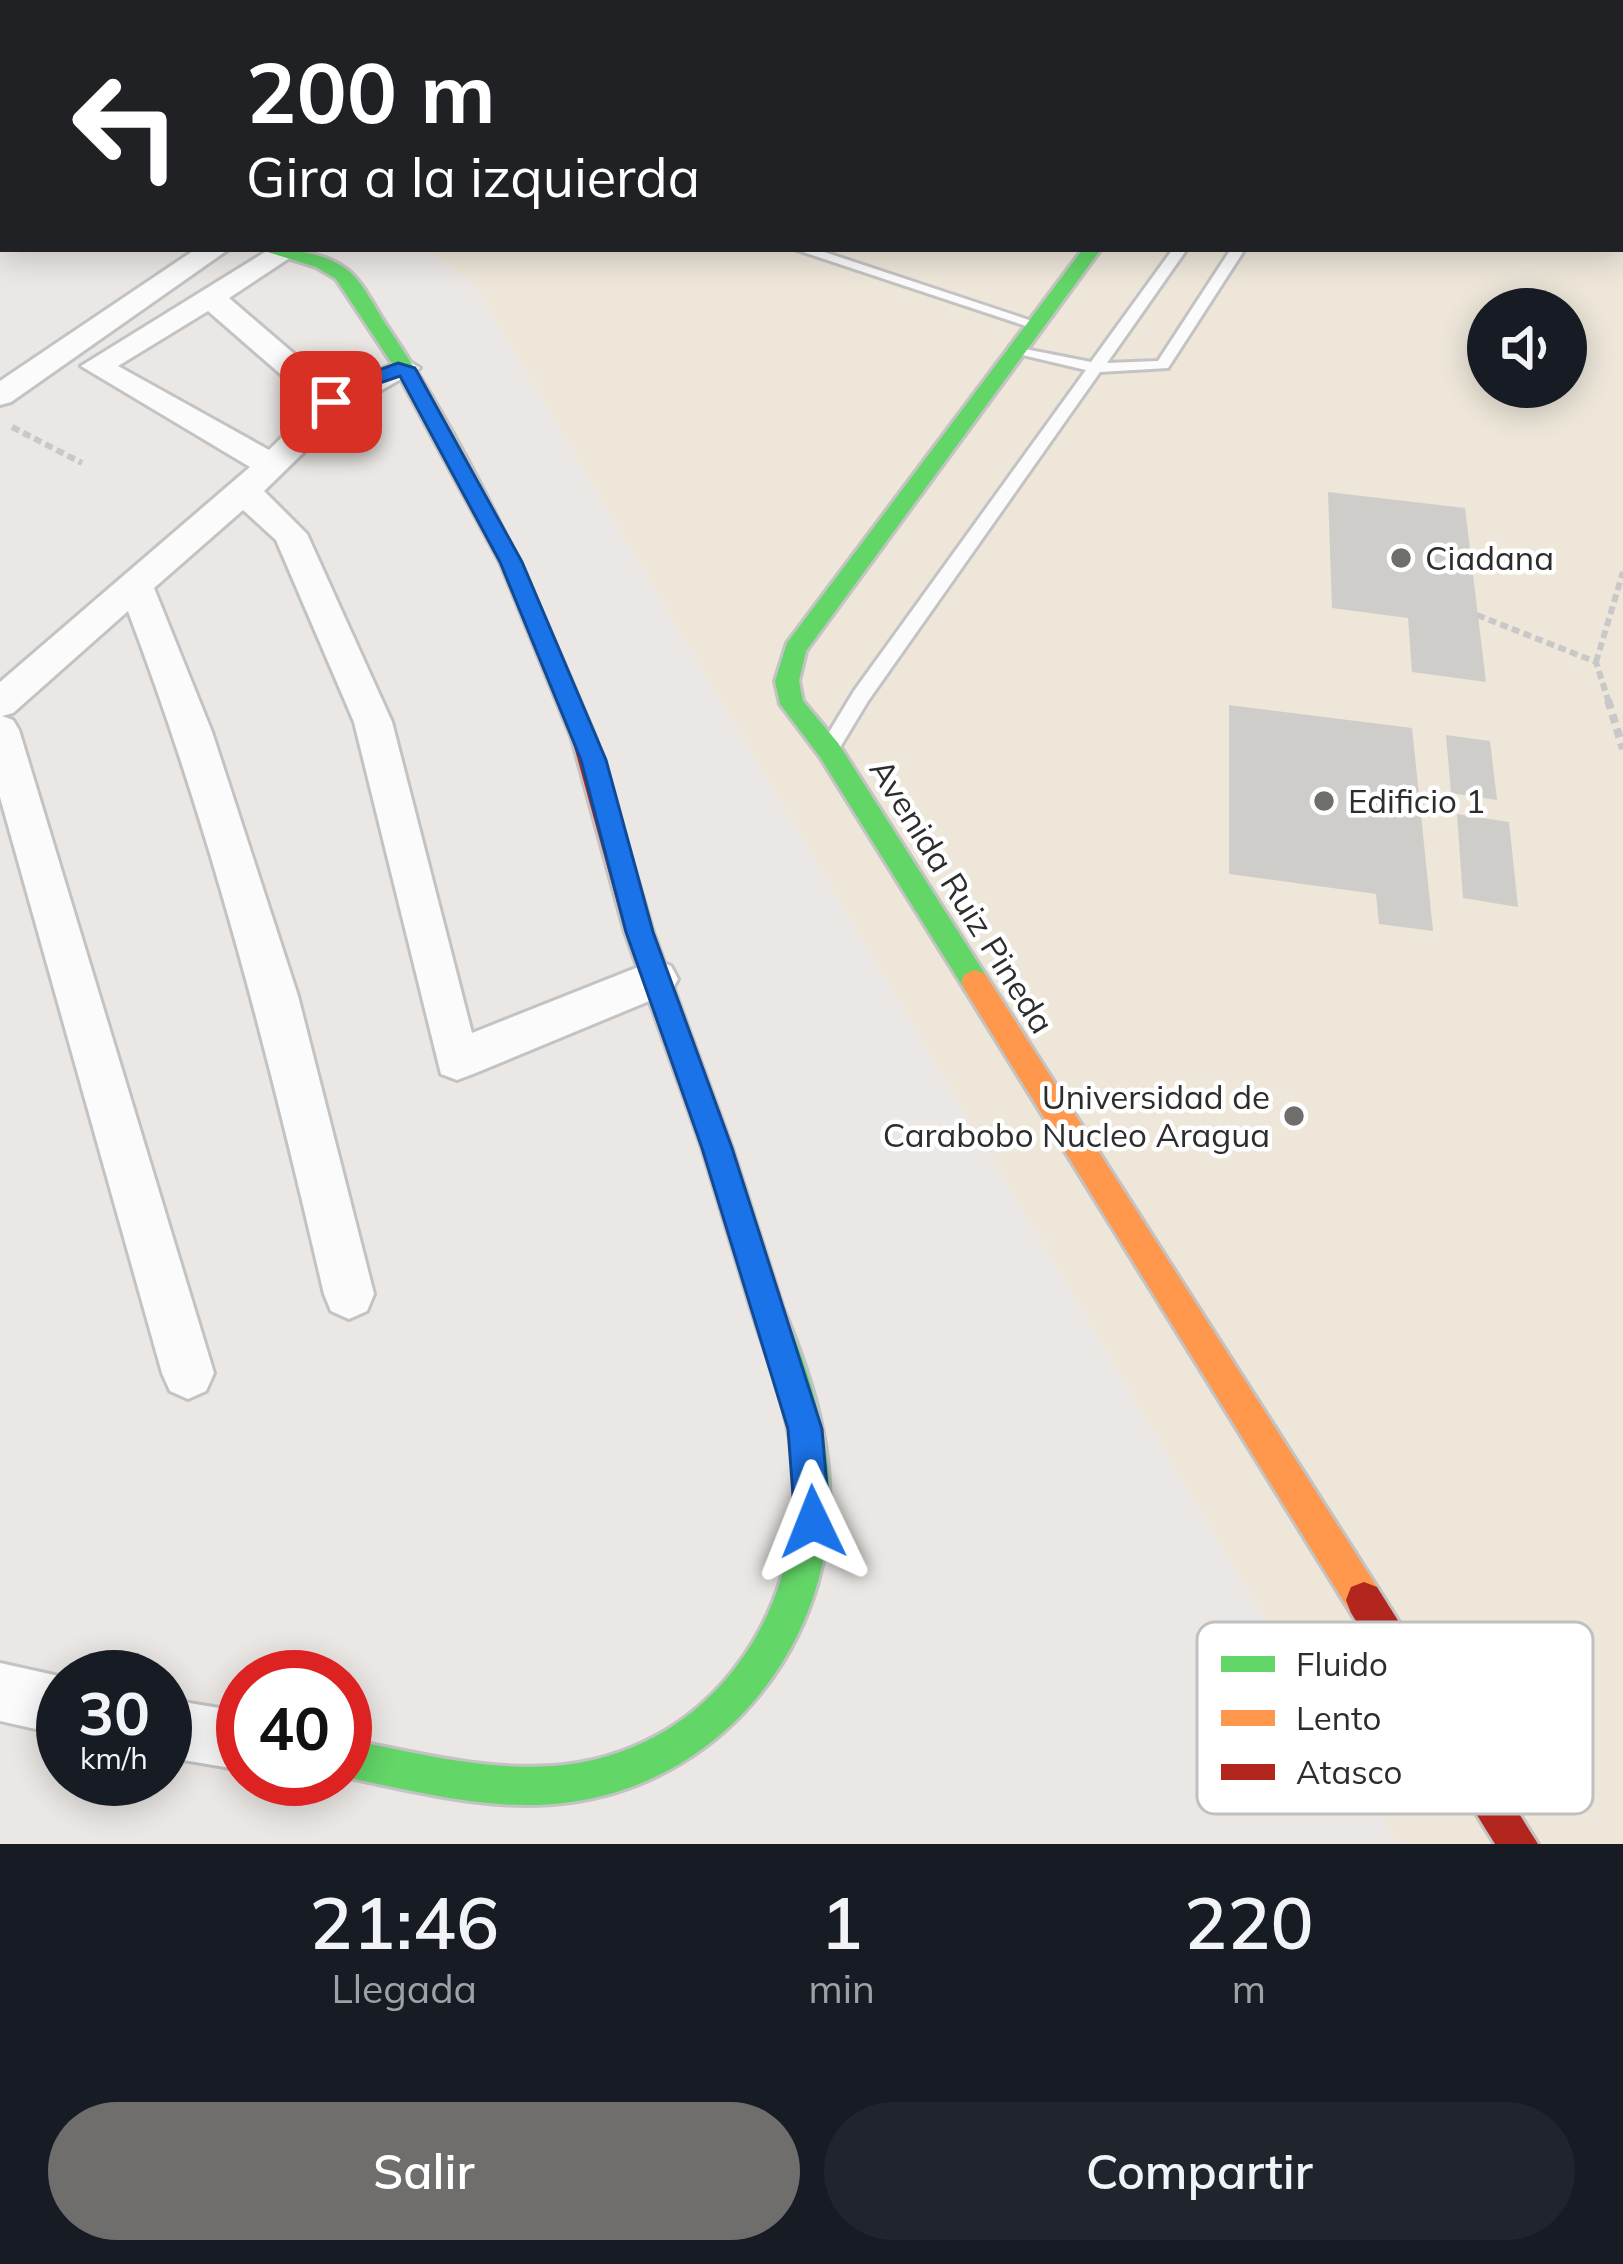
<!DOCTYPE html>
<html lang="es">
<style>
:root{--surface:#171b24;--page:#20242c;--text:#f1f3f6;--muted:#9ea1a6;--accent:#6f6e6d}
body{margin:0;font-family:Mulish,sans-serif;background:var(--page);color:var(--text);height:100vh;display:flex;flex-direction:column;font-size:45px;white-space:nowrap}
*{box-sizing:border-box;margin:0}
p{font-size:39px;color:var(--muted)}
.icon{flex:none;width:66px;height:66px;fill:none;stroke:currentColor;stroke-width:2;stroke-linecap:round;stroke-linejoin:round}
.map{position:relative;height:1844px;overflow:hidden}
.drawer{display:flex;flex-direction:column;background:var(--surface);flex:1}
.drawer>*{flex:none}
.top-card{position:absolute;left:0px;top:0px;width:1623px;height:252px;box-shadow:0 6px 30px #0003;background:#202124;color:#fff;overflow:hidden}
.tools{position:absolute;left:1467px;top:288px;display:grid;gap:24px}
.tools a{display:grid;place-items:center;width:120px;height:120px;border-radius:50%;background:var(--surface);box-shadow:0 6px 30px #0003;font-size:60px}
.speed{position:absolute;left:36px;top:1650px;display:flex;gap:24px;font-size:60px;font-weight:700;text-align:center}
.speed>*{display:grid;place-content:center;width:156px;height:156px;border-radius:50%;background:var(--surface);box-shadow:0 6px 30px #0003;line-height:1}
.speed small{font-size:30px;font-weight:400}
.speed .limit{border:18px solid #d22;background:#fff;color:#111}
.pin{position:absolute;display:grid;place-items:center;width:102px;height:102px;color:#fff;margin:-51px;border-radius:24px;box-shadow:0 6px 18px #0006}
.me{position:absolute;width:132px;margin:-66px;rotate:358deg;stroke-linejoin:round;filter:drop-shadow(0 0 9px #0008)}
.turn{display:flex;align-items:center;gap:42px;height:252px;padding:0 48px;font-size:54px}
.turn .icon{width:156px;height:156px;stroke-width:2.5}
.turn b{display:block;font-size:84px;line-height:102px}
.eta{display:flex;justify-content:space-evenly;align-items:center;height:204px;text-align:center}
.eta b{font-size:72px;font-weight:600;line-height:84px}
.button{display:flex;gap:24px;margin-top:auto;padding:24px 48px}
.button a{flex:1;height:138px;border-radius:72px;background:var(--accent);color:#fff;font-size:48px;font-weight:600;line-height:138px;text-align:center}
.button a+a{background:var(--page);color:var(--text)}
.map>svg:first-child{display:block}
</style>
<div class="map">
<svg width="1623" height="1844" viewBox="0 0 1623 1844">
<rect width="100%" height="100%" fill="#eae7e4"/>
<path fill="#ede6d9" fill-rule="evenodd" d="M0,0H1623V1844H1398L475,286L430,249H1620V3H3V89ZM1488,309H1566V387H1488Z"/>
<g fill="#cfcdca">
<polygon points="1328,492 1465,508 1486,682 1412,672 1408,618 1332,608"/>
<polygon points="1229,705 1412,728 1433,931 1379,924 1376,894 1229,874"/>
<polygon points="1446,735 1490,741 1497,800 1451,793"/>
<polygon points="1457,814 1509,822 1518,907 1463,898"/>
</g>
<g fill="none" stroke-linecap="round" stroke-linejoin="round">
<defs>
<g id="lane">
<polygon points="1608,0 1623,0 1623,4 1610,2"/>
<polygon points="794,249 815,249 1041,324 1029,327"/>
<polygon points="1173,249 1187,249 1107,363 1158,361 1231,249 1245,249 1168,368 1100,372 868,701 836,754 822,754 819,749 854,691 1086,370 1010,352 1010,346 1091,362"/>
</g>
<g id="street">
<polygon points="0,156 3,157 3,173 0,172"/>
<polygon points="196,249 229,249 11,402 0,405 0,381"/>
<path d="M270,249L297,253L229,298L335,389L405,359L420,368L347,410L264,491L307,534L392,722L472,1033L656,960L671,966L678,979L671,992L473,1074L457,1080L441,1074L354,722L276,540L243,510L154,588L212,732L298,996L374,1294L367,1311L349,1319L331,1311L324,1294C270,1061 213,835 128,611L13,713L2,716L13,720L19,730L214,1373L206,1391L188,1399L170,1391L162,1373L0,797V682L250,467L81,366ZM208,311L315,404L269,450L118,366Z"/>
<polygon points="0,1663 63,1677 63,1735 0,1721"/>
<polygon points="165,1699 243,1712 243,1770 165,1757"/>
</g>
<g id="fast">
<path d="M258,249C287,249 322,251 346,269C364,282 376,311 389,329C475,457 537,597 596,739L593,746H575L500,562L395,368L336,279L316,267Z"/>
<polygon points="1083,249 1101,249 806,651 799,681 803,701 838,743 985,974 989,982 985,990 975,994 965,990 820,757 780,704 775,681 787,643"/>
<path d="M766,1289L777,1294C800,1348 823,1410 828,1468C844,1628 731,1780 571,1802C495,1813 419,1792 345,1777V1739C413,1752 483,1771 553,1766C706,1755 802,1618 794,1473C791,1415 767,1360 750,1305L755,1294Z"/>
</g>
<polygon id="slow" points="975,970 985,974 1377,1587 1382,1600 1377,1613 1364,1618 1351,1613 965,990 961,982 965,974"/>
<g id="jam">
<polygon points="584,730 596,739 653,932 732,1148 782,1305 777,1316 766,1321 755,1316 750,1305 702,1148 625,932 572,739"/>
<polygon points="1364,1582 1377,1587 1538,1844 1495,1844 1351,1613 1346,1600 1351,1587"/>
</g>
</defs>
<use href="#lane" stroke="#c4c3c4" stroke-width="6"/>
<use href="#street" stroke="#c4c3c4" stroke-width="6"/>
<use href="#fast" stroke="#c4c3c4" stroke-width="6"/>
<use href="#slow" stroke="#c4c3c4" stroke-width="6"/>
<use href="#jam" stroke="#c4c3c4" stroke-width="6"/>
<polyline stroke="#c8c8c8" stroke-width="4.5" stroke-dasharray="6 3" stroke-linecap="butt" points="1368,0 1381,3"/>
<g stroke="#c8c8c8" stroke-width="6" stroke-dasharray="8 4.5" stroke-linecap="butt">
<polyline points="12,427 82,463"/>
<polyline points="1477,615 1596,662 1609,703"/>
<polyline points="1596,662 1623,572"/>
</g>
<polyline stroke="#c8c8c8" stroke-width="8" stroke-dasharray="9 6" stroke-linecap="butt" points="1608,700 1623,749"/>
<use href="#lane" fill="#fcfbfb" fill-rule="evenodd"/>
<use href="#street" fill="#fcfbfb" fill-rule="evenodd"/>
<use href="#fast" fill="#63d668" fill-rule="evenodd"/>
<use href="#slow" fill="#ff974d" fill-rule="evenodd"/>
<use href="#jam" fill="#b3261e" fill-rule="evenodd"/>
</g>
<polygon fill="#1a73e8" stroke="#114b97" stroke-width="3" points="398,363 415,368 522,562 606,760 653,932 732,1148 822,1429 830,1522 825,1535 813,1540 800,1535 795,1522 788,1429 702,1148 626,932 581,760 500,562 400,376 365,388 338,407 321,402 351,380"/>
<g fill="#6f6e6d" stroke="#fff" stroke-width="4.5">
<circle cx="1401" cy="558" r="12"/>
<circle cx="1324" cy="801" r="12"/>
<circle cx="1294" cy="1116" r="12"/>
</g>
<g text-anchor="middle" stroke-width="9" stroke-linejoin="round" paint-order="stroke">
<g font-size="33" fill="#2d2d2d" stroke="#fff" text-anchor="start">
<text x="1425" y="570">Ciadana</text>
<text x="1348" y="813">Edificio 1</text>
<text x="1270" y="1109" text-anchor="end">Universidad de<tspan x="1270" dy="38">Carabobo Nucleo Aragua</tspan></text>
</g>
<g font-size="33" fill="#2d2d2d" stroke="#fff">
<text transform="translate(962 896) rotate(58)" y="12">Avenida Ruiz Pineda</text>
</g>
</g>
<rect x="1197" y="1622" width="396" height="192" rx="18" fill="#fff" stroke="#c0c0c0" stroke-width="3"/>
<rect x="1221" y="1656" width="54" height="16" fill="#63d668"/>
<rect x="1221" y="1710" width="54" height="16" fill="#ff974d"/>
<rect x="1221" y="1764" width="54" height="16" fill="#b3261e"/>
<g font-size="33" fill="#2d2d2d">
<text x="1296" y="1676">Fluido</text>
<text x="1296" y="1730">Lento</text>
<text x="1296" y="1784">Atasco</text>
</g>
</svg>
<div class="tools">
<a><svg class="icon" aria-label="sound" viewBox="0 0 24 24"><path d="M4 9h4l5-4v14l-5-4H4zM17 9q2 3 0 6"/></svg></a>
</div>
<div class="speed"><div>30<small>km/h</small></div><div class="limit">40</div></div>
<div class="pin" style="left:331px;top:402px;background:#d93025"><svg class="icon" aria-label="arrive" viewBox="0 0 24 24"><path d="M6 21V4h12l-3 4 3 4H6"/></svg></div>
<svg class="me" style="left:813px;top:1522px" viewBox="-20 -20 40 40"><path d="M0-17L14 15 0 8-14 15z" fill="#1a73e8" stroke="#fff" stroke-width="4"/></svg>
<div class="top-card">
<div class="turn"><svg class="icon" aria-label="left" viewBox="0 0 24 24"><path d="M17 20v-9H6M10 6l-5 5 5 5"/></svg><div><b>200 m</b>Gira a la izquierda</div></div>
</div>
</div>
<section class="drawer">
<div class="eta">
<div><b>21:46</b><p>Llegada</p></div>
<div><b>1</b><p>min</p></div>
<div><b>220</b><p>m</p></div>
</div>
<div class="button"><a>Salir</a><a>Compartir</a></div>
</section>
